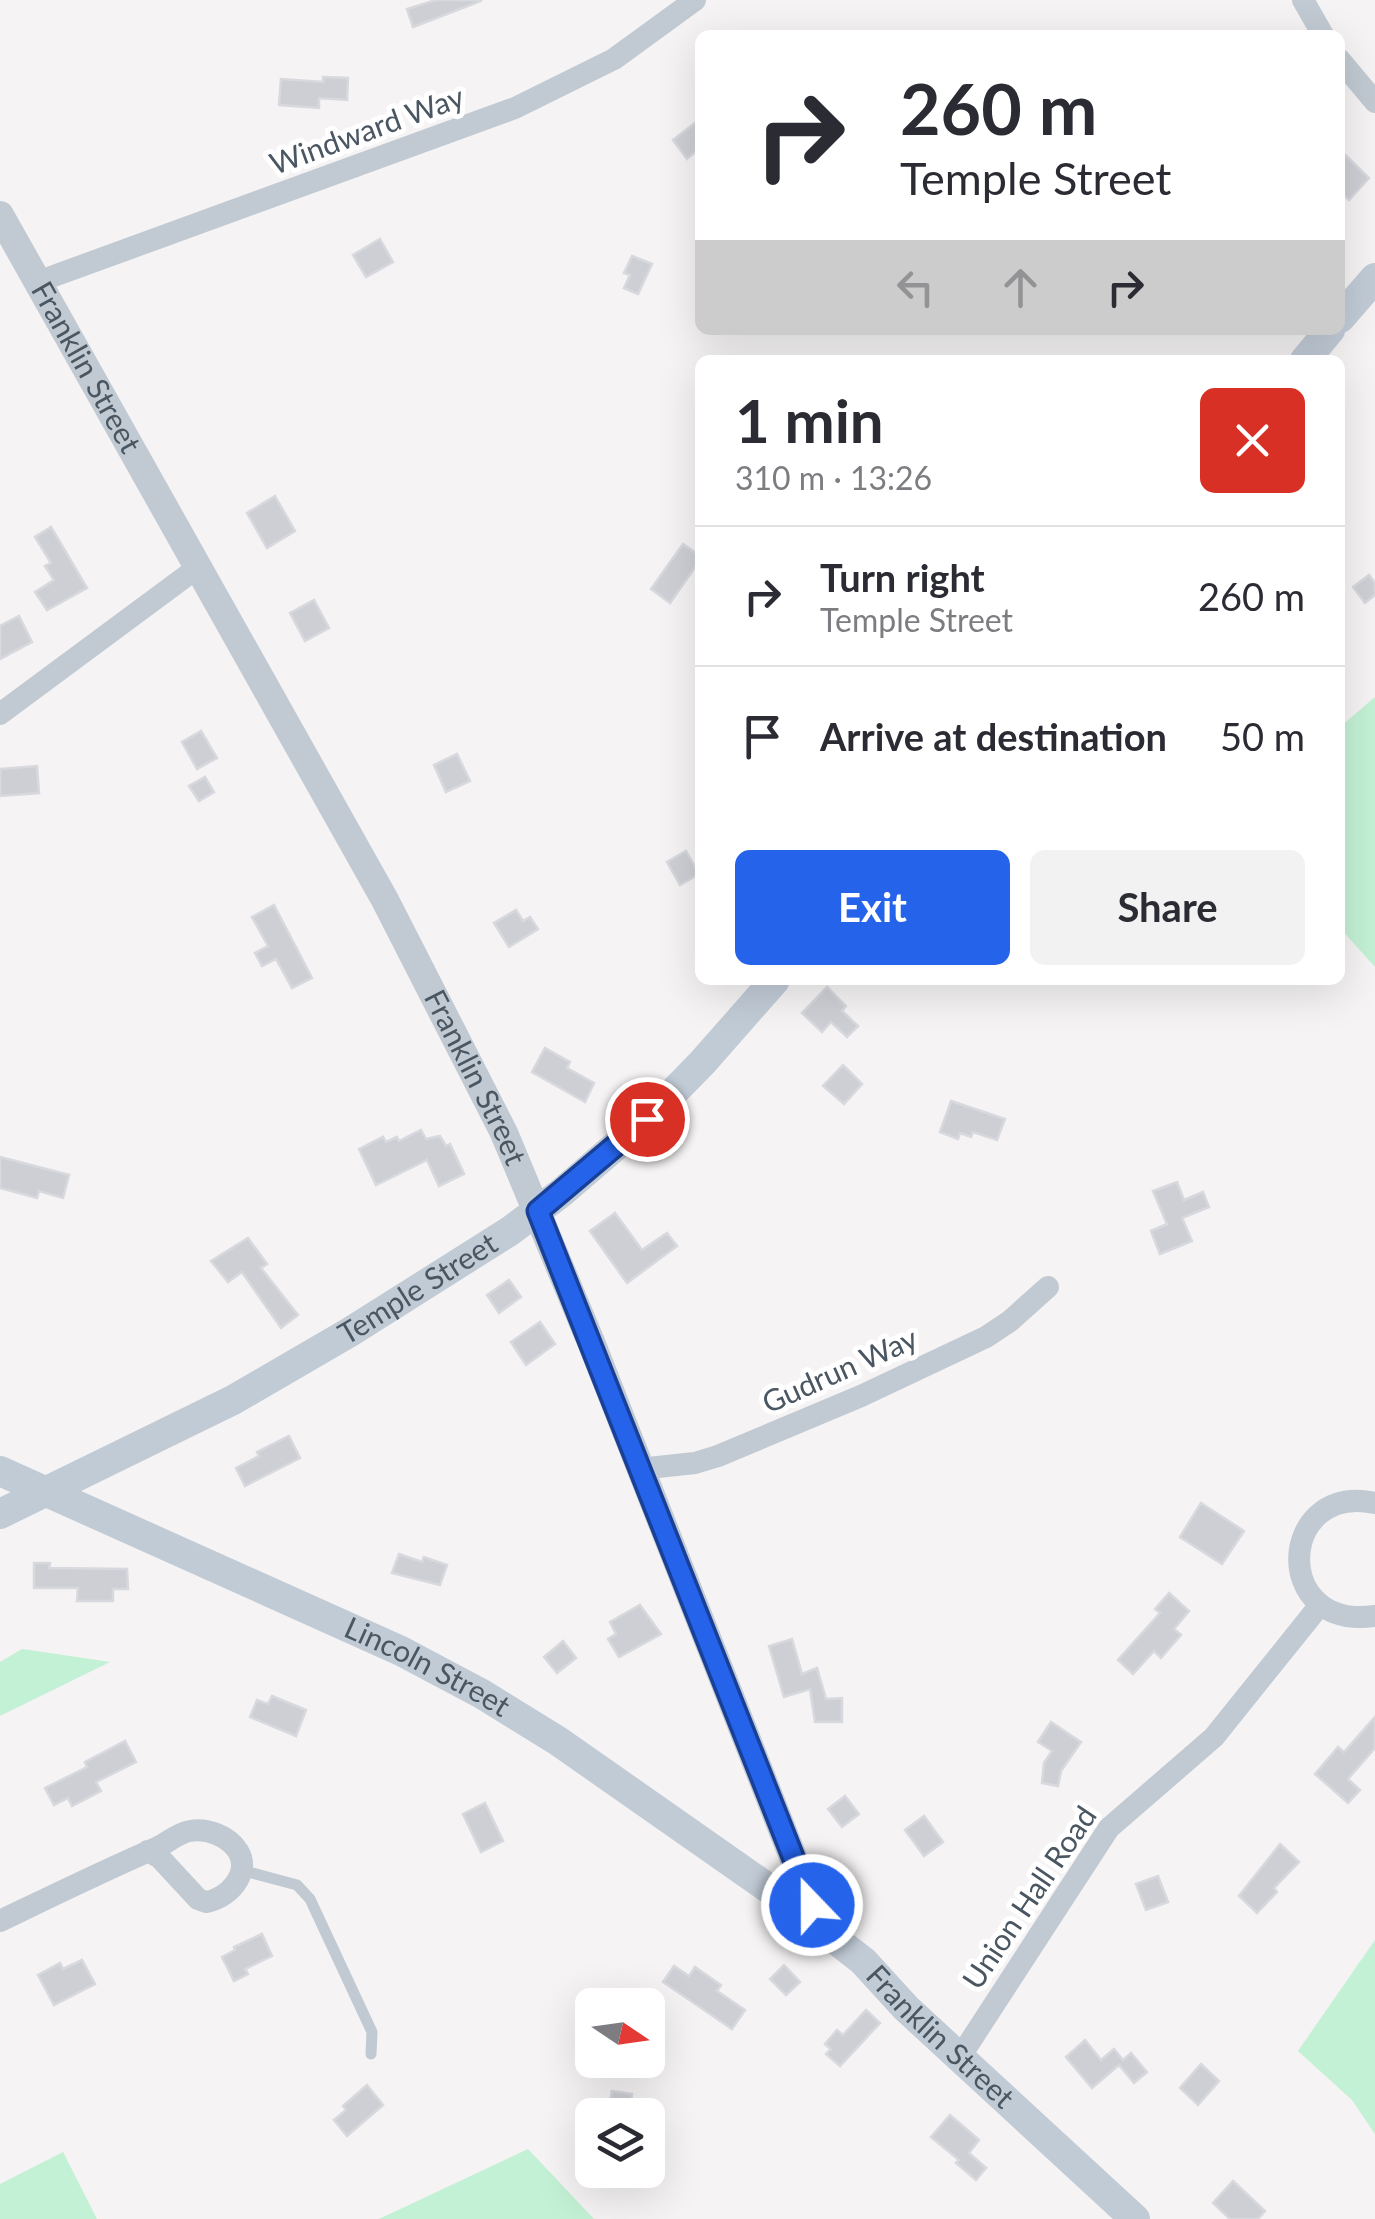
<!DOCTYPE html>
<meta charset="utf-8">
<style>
:root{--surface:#fff;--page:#f2f2f3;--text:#2b2b33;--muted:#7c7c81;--line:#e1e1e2;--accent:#2563eb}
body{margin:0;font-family:Lato,sans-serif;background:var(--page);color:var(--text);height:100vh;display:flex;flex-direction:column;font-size:38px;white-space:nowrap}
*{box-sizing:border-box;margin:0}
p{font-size:32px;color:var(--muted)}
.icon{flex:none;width:55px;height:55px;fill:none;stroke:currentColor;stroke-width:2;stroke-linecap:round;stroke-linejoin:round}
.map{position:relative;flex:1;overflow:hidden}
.panel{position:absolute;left:695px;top:355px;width:650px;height:630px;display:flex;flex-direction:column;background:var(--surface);border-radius:15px;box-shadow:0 10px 40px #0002}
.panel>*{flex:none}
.guide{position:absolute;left:695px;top:30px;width:650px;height:305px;border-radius:15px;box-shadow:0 10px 40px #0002;background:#fff;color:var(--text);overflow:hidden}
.needle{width:65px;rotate:103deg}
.buttons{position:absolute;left:575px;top:1988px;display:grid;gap:20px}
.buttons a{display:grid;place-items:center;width:90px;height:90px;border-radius:15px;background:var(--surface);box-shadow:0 10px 40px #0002;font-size:50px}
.pin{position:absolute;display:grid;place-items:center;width:85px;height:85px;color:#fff;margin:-42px;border:5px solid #fff;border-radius:50%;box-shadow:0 2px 10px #0007}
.me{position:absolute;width:110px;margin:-55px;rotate:338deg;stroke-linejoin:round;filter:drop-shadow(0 0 8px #0008)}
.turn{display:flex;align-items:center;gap:35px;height:210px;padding:0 40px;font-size:45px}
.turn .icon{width:130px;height:130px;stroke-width:2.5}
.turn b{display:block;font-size:70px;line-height:85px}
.lanes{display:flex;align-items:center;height:95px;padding:0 40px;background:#0003;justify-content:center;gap:50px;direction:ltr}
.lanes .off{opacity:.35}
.round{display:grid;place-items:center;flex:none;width:105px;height:105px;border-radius:15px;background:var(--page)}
.overview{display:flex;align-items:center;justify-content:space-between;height:170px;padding:0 40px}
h1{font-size:60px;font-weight:700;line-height:75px}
.primary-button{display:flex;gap:20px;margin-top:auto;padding:20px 40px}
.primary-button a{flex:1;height:115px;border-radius:15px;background:var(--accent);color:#fff;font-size:40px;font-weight:700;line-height:115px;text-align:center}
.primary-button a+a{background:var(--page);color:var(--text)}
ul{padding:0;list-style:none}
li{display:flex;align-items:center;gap:30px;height:140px;padding:0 40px;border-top:2px solid var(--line)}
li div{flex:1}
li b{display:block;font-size:38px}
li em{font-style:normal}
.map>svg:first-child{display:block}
</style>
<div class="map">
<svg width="1375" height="2219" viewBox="0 0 1375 2219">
<rect width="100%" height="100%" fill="#f5f3f3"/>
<g fill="#c3f1d5">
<polygon points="1375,697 1375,967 1340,928 1340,727"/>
<polygon points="22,1649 23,1649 110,1662 0,1716 0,1662"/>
<polygon points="1375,1940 1375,2134 1352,2100 1298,2051"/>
<polygon points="528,2149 594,2219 379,2219"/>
<polygon points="63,2152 97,2219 0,2219 0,2184"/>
</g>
<g fill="#cdcfd5" stroke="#d7d9de" stroke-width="2.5">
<polygon points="436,0 481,0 481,1 413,27 407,9"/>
<polygon points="323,77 348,78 347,100 319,98 319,108 279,105 281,79 323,82"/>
<polygon points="700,119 700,148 687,159 673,140"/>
<polygon points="1340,150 1369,178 1349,200 1340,192"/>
<polygon points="380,239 393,262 366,277 353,255"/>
<polygon points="632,256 652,264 638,294 624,288 630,275 624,273"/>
<polygon points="275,496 295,531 267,548 247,513"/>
<polygon points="51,527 87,588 47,610 35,592 54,580 45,566 51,563 35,537"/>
<polygon points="683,544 700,556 700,560 670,603 651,589"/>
<polygon points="1369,575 1375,583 1375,595 1365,603 1353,587"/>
<polygon points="314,600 329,628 305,641 290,613"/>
<polygon points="19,616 32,642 0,659 0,626"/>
<polygon points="201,731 217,758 197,769 182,742"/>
<polygon points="457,754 470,781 446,792 434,765"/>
<polygon points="37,766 39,793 0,796 0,769"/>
<polygon points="205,777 214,792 199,801 189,786"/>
<polygon points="686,851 699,874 680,885 667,862"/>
<polygon points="274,905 312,978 292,988 276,959 262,966 255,953 268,946 252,917"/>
<polygon points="516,910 523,921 530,917 538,929 509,947 494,923"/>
<polygon points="827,987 846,1006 842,1011 858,1026 847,1037 831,1022 822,1032 802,1013"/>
<polygon points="545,1048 570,1062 567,1068 594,1083 585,1102 532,1072"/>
<polygon points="843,1065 862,1084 844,1104 823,1086"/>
<polygon points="951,1101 1005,1119 997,1140 973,1132 971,1137 960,1133 958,1139 940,1132"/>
<polygon points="421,1130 426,1139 440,1136 446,1146 450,1144 464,1174 439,1186 427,1160 376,1185 359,1149 383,1137 386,1142 397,1137 399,1141"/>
<polygon points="0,1157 69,1175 63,1198 39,1191 37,1198 0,1188"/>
<polygon points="1177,1182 1184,1200 1203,1192 1209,1207 1182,1218 1192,1241 1160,1254 1151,1231 1167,1224 1153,1191"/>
<polygon points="615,1213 642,1250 667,1233 677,1246 627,1283 590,1231"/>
<polygon points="248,1238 267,1264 261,1268 298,1315 281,1328 242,1272 228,1282 211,1261"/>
<polygon points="509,1280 521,1297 499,1313 487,1295"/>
<polygon points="540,1322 555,1344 526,1365 511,1342"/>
<polygon points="289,1436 300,1458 245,1486 236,1468 259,1456 257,1452"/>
<polygon points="1201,1503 1244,1531 1222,1564 1180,1537"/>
<polygon points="399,1554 422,1562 424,1557 447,1565 440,1585 392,1573"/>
<polygon points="34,1563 50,1563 49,1568 127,1569 128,1589 113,1589 113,1601 77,1601 78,1588 34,1588"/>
<polygon points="1169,1593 1189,1611 1174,1629 1181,1635 1161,1658 1154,1651 1133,1674 1118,1660 1160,1613 1155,1609"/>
<polygon points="640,1605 661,1634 619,1657 608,1639 616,1634 610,1622"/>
<polygon points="792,1639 802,1674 817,1668 826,1699 842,1698 842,1722 815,1722 810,1689 784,1697 769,1646"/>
<polygon points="563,1641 576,1658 557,1673 544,1657"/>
<polygon points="272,1696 306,1710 296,1736 250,1717 257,1700 268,1704"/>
<polygon points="1375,1717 1375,1748 1348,1779 1360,1790 1348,1803 1315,1774 1338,1747 1344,1752"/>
<polygon points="1051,1722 1081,1742 1061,1771 1058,1786 1042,1783 1044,1763 1052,1751 1038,1742"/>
<polygon points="125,1741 136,1762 96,1782 101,1791 72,1806 68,1798 54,1805 45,1788 87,1767 85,1762"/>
<polygon points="845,1796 859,1814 842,1827 828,1809"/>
<polygon points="485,1803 503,1841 481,1852 463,1814"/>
<polygon points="924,1816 943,1842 924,1856 905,1830"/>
<polygon points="1280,1844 1299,1862 1274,1888 1277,1892 1257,1913 1239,1896"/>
<polygon points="1158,1876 1168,1902 1146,1910 1136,1884"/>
<polygon points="262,1934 272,1956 245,1969 248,1974 234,1981 222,1957 235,1950 234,1947"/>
<polygon points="82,1960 95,1984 54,2005 38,1975 60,1963 63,1969"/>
<polygon points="784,1965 800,1982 786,1995 770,1979"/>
<polygon points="674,1966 689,1976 695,1967 721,1985 717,1991 745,2010 732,2029 663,1982"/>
<polygon points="866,2010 880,2023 840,2066 826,2054 831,2049 825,2044 837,2030 843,2035"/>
<polygon points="1085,2040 1101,2060 1114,2049 1123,2060 1131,2053 1147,2072 1134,2083 1119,2065 1092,2088 1066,2057"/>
<polygon points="1201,2064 1219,2081 1198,2105 1180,2088"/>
<polygon points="367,2085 383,2105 347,2136 334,2120 346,2110 343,2106"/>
<polygon points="612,2091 632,2094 629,2115 608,2115"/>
<polygon points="950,2115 979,2140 969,2153 986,2168 976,2180 956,2163 959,2160 931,2137"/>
<polygon points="1233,2181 1265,2211 1258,2219 1230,2219 1213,2203"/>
</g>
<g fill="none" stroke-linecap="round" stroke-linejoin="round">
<polyline stroke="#c1cad2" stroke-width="11" points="241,1870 297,1885 310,1899 372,2032 371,2054"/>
<g stroke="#c1cad2" stroke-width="22">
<polyline points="1303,0 1323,35"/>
<polyline points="1340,60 1375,102"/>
<polyline points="40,281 515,108 614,59 695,0"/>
<polyline points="0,714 197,568"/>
<polyline points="639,1469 695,1463 718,1456 861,1396 986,1337 1010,1321 1048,1287"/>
<path d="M1375,1503C1278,1482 1270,1631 1375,1616"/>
<path d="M0,1921C52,1896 103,1871 156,1848C168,1843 177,1833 190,1831C208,1828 228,1836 238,1851C252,1874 227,1899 206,1902L198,1899L160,1858L148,1851"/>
<polyline points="960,2057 1109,1828 1214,1737 1320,1605"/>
</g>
<path stroke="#c1cad2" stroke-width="28" id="s1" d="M0,215L385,900L504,1133L591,1342L820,1926"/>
<g stroke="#c1cbd6" stroke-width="30">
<polyline points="1340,318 1375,278"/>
<polyline points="1305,360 1330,330"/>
<path id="s2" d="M0,1471L401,1651L482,1694L558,1741L778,1895L863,1961L906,2008L1135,2219"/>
<path id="s3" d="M0,1514L233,1400L350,1332L510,1231L561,1193L647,1119L702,1063L775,980"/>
</g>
</g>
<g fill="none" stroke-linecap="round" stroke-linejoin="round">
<defs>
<polyline id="route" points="647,1119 538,1211 812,1905"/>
</defs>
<use href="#route" stroke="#184099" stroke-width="25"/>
<use href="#route" stroke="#2563eb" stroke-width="18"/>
</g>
<g text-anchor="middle" stroke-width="10" stroke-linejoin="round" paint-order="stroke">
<g font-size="30" fill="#4a5661" stroke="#fff">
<text transform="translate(367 131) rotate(-20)" y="10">Windward Way</text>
<text dy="10" stroke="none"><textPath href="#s1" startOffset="175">Franklin Street</textPath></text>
<text dy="10" stroke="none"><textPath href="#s1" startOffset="985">Franklin Street</textPath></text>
<text dy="10" stroke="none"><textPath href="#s3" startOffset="475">Temple Street</textPath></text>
<text transform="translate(840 1371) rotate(-24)" y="10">Gudrun Way</text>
<text dy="10" stroke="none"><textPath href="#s2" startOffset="470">Lincoln Street</textPath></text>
<text transform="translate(1030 1898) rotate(-56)" y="10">Union Hall Road</text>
<text dy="10" stroke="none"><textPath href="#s2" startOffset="1105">Franklin Street</textPath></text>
</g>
</g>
</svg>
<div class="buttons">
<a><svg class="needle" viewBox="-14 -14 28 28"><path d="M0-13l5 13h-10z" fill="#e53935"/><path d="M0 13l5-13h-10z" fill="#7c7c81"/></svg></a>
<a><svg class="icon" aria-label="layers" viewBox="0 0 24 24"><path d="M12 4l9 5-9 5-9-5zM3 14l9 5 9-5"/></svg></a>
</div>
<div class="pin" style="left:647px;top:1119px;background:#d93025"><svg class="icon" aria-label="arrive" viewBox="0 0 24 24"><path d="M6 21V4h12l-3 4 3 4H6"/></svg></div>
<svg class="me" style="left:812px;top:1905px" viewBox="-20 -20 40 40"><circle r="17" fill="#2563eb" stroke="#fff" stroke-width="3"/><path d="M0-11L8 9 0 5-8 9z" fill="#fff"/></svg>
<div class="guide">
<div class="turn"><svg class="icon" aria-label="right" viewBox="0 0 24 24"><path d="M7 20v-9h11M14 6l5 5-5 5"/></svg><div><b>260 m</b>Temple Street</div></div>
<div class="lanes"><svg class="icon off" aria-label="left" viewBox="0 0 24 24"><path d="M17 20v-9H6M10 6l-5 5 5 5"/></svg><svg class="icon off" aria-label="ahead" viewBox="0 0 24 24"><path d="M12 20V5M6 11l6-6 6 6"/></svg><svg class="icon" aria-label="right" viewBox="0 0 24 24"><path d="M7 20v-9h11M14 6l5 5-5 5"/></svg></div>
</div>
<section class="panel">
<div class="overview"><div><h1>1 min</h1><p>310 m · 13:26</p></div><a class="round" style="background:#d93025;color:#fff"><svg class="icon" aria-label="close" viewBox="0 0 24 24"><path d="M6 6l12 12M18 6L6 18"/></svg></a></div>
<ul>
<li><svg class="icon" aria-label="right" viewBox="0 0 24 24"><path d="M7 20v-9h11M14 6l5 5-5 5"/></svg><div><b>Turn right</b><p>Temple Street</p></div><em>260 m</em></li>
<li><svg class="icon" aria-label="arrive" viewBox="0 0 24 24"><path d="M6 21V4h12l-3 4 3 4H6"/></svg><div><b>Arrive at destination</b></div><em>50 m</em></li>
</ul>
<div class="primary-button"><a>Exit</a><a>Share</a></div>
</section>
</div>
